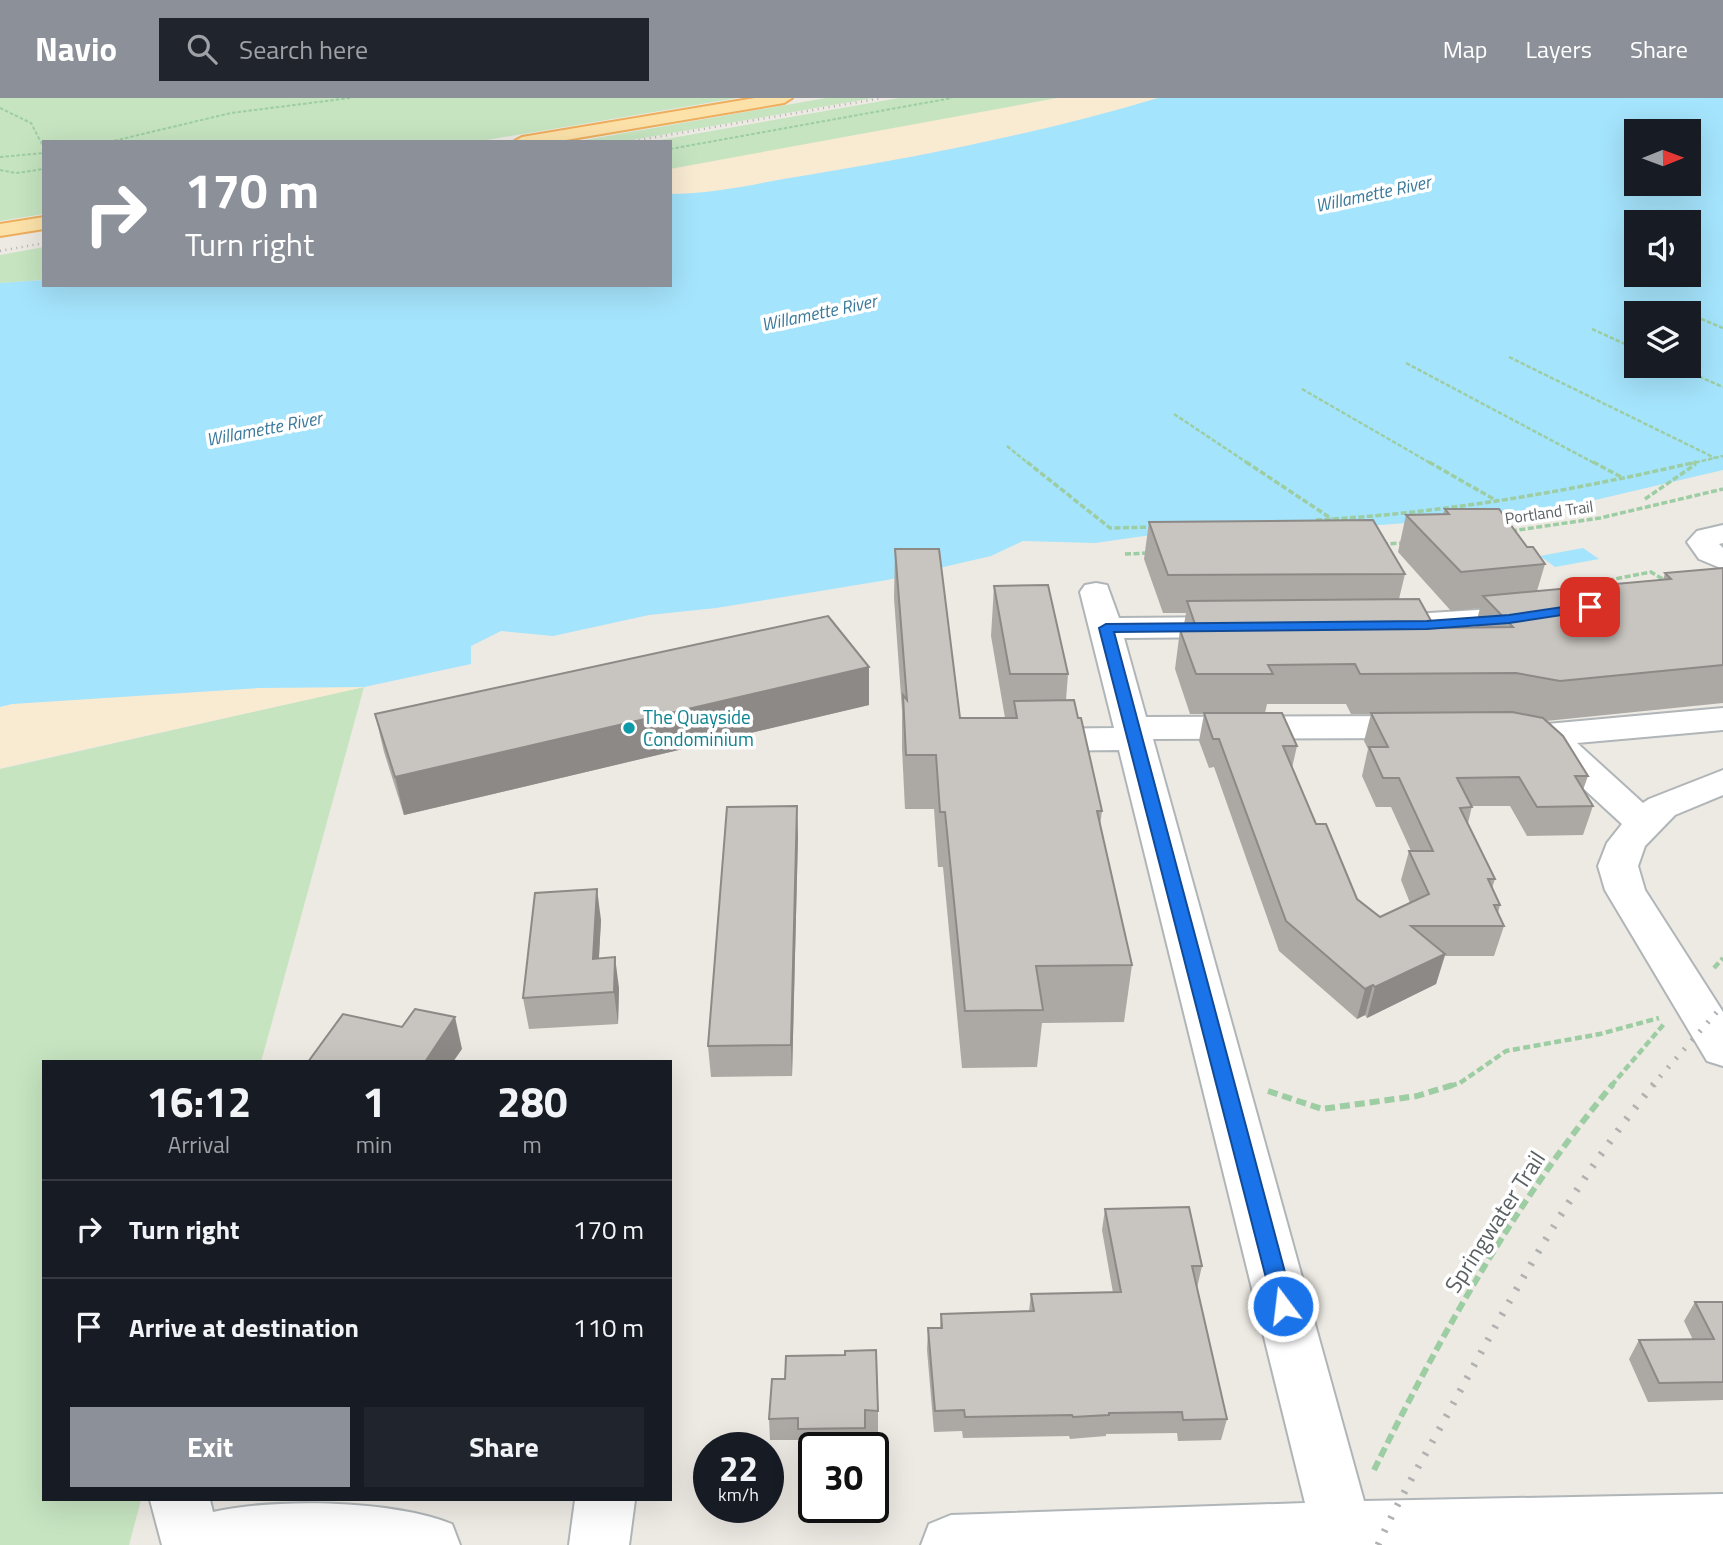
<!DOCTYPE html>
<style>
:root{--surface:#171b24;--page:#20242c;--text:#f1f3f6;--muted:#9ea1a6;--line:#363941;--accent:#8c9099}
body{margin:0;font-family:"Titillium Web",sans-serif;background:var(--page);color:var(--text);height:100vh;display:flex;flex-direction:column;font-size:26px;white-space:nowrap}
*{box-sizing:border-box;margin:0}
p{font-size:23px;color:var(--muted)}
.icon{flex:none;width:38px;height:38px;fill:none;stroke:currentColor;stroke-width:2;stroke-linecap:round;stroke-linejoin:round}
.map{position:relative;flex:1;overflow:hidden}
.sheet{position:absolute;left:42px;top:962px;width:630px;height:441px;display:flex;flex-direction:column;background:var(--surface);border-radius:0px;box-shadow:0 7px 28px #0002}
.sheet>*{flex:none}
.guide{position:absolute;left:42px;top:42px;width:630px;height:147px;border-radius:0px;box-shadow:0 7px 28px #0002;background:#8c9099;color:#fff;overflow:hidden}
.needle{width:46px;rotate:89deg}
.buttons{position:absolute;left:1624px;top:21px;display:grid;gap:14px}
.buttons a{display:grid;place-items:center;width:77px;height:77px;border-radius:0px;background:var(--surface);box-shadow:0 7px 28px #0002;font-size:35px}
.speed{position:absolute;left:693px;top:1334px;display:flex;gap:14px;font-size:35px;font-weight:700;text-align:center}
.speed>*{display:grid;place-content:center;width:91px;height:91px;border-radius:50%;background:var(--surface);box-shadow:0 7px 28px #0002;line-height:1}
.speed small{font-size:18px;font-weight:400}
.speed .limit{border:4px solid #111;border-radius:10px;background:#fff;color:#111}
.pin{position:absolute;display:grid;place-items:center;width:60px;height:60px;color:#fff;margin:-30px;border-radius:14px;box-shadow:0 4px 10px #0006}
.me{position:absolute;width:77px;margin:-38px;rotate:345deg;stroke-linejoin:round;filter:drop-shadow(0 0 5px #0008)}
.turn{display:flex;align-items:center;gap:24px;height:147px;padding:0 28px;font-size:32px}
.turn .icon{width:91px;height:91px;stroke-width:2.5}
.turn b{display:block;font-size:49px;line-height:60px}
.eta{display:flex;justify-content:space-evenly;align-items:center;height:119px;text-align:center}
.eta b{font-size:42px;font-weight:700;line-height:49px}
.primary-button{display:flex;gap:14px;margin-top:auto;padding:14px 28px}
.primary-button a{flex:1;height:80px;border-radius:0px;background:var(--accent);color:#fff;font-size:28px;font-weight:700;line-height:80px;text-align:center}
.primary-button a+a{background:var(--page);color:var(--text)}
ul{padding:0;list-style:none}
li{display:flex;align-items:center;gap:21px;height:98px;padding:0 28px;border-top:2px solid var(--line)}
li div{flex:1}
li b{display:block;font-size:26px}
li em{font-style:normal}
header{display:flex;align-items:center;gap:42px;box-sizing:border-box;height:98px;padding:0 35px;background:var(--accent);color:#fff}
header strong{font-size:33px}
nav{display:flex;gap:38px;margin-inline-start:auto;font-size:24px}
.search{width:490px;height:63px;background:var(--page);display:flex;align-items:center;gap:18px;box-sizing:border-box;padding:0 24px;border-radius:0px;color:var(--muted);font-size:26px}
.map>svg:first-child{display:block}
</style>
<header>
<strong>Navio</strong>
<div class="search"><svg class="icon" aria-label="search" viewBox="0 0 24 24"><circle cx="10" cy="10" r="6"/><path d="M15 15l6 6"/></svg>Search here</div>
<nav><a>Map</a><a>Layers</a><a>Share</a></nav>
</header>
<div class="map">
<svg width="1723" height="1447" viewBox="0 0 1723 1447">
<rect width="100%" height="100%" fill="#ede9e3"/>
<g fill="#c6e4c0">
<polygon points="0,0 737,0 475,44 44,44 44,116 0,123"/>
<polygon points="826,0 873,0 620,44 573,44"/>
<polygon points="899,0 1075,0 670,84 670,44 649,44"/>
<polygon points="44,149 44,182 0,185 0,157"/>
<polygon points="364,589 261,964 44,964 44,1402 141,1402 129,1447 0,1447 0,671"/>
</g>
<g fill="#f9ead2">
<path d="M1057,0H1158C1044,34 925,58 808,77C762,84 717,96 670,96V71Z"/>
<polygon points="364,589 0,670 0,609 12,606 258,590"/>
</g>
<g fill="#a4e4fc" fill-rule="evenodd">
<path d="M1158,0H1723V372L1578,406L1433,423L1300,433L1165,435L1095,445L1023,443L991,458L887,482L716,510L649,517L553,538L501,533L471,548V566L364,589L258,590L12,606L0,609V185L44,182V187H670V96C717,96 762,84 808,77C925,58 1044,34 1158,0ZM1636,33H1689V86H1636ZM1636,124H1689V177H1636ZM1636,215H1689V268H1636Z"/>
<polygon points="1583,450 1599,461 1555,469 1540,458"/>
</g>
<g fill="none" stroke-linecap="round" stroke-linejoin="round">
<defs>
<g id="minor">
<polygon points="1723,427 1723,445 1719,446 1723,450 1723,471 1699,461 1687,444 1697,433"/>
<polygon points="1096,485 1107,487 1119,520 1237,519 1248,522 1253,529 1248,536 1237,539 1124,540 1146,619 1418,618 1431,621 1436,629 1431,637 1418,640 1153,641 1364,1403 1723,1396 1723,1447 921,1447 929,1426 951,1417 1305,1405 1119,652 1036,653 1023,650 1018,642 1023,634 1036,631 1114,630 1080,494 1085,487"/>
<path d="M1527,509L1538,512L1543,519L1538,526C1505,534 1402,543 1370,535L1365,528L1370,521L1381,518Z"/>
<polygon points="1723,610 1723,632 1577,645 1643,705 1649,701 1723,672 1723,697 1675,717 1645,748 1638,768 1645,792 1723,914 1723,968 1707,963 1605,792 1598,768 1607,745 1622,726 1535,646 1497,638 1492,630 1497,622 1510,619 1547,626"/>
<path d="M150,1402H210L213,1414C276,1400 392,1402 452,1426L460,1447H162Z"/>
<polygon points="575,1402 635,1402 629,1447 569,1447"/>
</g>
<g id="major">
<polygon points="755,0 792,0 784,5 554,44 513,44 522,39"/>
<polygon points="44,119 44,131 0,138 0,126"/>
</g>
</defs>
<use href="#minor" stroke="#b0b5b8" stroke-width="4"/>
<use href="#major" stroke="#edae5d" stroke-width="4"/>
<g stroke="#9dcda3" stroke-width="2" stroke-dasharray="3.5 2" stroke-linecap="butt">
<polyline points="0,10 31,25 44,50"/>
<polyline points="109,44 231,15 350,0"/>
<polyline points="670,51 952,0"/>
<polyline points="0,59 44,55"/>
<polyline points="0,72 16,75 44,71"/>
</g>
<g stroke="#9dcda3" stroke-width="2.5" stroke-dasharray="4.5 2" stroke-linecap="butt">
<polyline points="1675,210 1687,215"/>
<polyline points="1689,216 1723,230"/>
<polyline points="1592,231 1636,251"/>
<polyline points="1509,259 1715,360"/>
<polyline points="1406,265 1596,366"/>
<polyline points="1675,268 1723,289"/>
<polyline points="1302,291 1432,366"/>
<polyline points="1174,316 1249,366"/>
<polyline points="1007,348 1029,366"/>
<polyline points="1689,366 1723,358"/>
</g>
<g stroke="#9dcda3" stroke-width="3.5" stroke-dasharray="6 2.5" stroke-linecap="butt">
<polyline points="1027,364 1110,430 1154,429"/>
<polyline points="1246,364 1332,421"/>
<polyline points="1429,364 1497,403"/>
<polyline points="1593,364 1623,380"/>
<polyline points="1645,401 1696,366"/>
<path d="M1316,422C1445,415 1571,393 1696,364"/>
<polyline points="1511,433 1600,420 1723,391"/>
<polyline points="1382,446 1405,445"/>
<polyline points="1125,456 1150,455"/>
<polyline points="1590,492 1583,487 1651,474 1666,483"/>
</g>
<g stroke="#9dcda3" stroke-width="4.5" stroke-dasharray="7 3.5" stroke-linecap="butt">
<polyline points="1714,870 1723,860"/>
<polyline points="1450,988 1460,985 1506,953 1600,936 1659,920"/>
<polyline points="1611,988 1664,926"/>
</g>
<g stroke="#9dcda3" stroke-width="6" stroke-dasharray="10 5" stroke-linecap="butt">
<polyline points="1268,993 1322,1011 1417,998 1456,986"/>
<path d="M1374,1372C1439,1240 1518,1099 1613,986"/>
</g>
<use href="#minor" fill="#fff" fill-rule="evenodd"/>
<use href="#major" fill="#fce2a9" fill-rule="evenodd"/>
<g stroke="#b0b1b1" stroke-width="2.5" stroke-dasharray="1 4.5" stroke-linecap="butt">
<polyline points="628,44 882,0"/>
<polyline points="0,153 44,145"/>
</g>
<polyline stroke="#b0b1b1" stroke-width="5" stroke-dasharray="2 10" stroke-linecap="butt" points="1652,988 1723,907"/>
<path stroke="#b0b1b1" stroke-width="7" stroke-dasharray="2.5 12" stroke-linecap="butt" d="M1378,1447C1400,1398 1428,1353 1453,1306C1513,1195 1574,1084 1654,986"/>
</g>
<g fill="#aca9a4" fill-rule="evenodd">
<path d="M1445,411L1527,449L1545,466L1537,493L1663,482L1665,475L1723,470V605L1546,623L1588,678L1583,692L1593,708L1583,737L1527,738L1510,708H1472L1468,725L1495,781L1492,790L1500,807L1498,815L1504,828L1494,858H1445L1436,886L1367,920L1365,917L1357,921L1279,853L1214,669L1209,670L1199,643L1204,616H1190L1175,571L1180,532H1183L1186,515H1163L1144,461L1149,424L1405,476L1399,501L1435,530L1475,529L1480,510L1451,513L1398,454L1406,417L1443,416ZM1267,606H1346L1351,616H1371L1364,643L1368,651L1362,678L1376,709H1391L1411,753H1409L1401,782L1410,805L1380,819L1357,801L1316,726L1292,670L1297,648L1265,615Z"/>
<polygon points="895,451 960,620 1005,620 991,538 994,488 1068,576 1066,602 1102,713 1100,727 1132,867 1124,924 1042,925 1037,969 962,970 943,769 938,769 934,711 905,711 902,650 902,612 894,500"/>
<polygon points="869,607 404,717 384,654 375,616"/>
<polygon points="798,738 792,978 711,979 708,948"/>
<polygon points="601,822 599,860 619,890 618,926 529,931 523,900"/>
<polygon points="1105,1111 1202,1168 1197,1190 1227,1321 1221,1342 1178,1343 1177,1335 1106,1336 1106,1338 1070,1341 1069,1338 963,1340 962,1333 934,1334 927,1252 928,1230 940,1230 941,1216 1029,1213 1031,1196 1113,1195 1102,1132"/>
<polygon points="1695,1204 1723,1204 1723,1302 1648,1304 1629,1261 1639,1242 1693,1242 1684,1223"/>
<polygon points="772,1281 878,1313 878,1334 865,1334 865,1349 814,1349 814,1352 799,1352 799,1342 770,1342 769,1321"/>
</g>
<g fill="#8c8986">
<polygon points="869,569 869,607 404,717 395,679"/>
<polygon points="797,708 798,738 792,978 791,947"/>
<polygon points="597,791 601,822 597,892 593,861"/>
<polygon points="1445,856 1436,886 1367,920 1375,889"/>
<polygon points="615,859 619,890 618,926 614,894"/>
<polygon points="1373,887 1365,917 1357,921 1365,891"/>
<polygon points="455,919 462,951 453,964 425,964"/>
</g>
<g fill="#c8c4bf" stroke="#8c8986" stroke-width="2">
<polygon points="1445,411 1499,411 1527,449 1533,449 1545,466 1461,474 1406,417 1449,416"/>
<polygon points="1373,422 1405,476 1168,477 1149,424"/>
<polygon points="895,451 939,451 960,620 1017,620 1014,603 1074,602 1078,620 1081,620 1102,713 1097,713 1132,867 1036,868 1043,912 965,913 945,714 940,714 936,657 906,657 903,597 907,602"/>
<polygon points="1723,470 1723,567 1560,583 1516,575 1360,576 1355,566 1268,567 1273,576 1196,576 1180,532 1197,532 1187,503 1419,501 1435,530 1513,529 1483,498 1671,481 1665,475"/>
<polygon points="1048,487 1068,576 1010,576 994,488"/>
<polygon points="828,518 869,569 395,679 375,616"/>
<polygon points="1512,614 1543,620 1563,638 1588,678 1575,678 1593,708 1537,709 1519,679 1457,680 1472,709 1460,710 1495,781 1488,781 1500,807 1494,807 1504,828 1411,828 1445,856 1375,889 1373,887 1365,891 1286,823 1219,641 1213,641 1204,615 1282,615 1297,648 1283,648 1316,726 1326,726 1357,801 1380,819 1429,796 1409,753 1433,753 1399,680 1383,680 1369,649 1388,649 1371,615"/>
<polygon points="797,708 791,947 708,948 727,709"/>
<polygon points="597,791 593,861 615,859 614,894 523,900 535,795"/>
<polygon points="415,911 455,919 425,964 308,964 343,916 402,929"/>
<polygon points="1189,1109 1202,1168 1192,1168 1227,1321 1183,1322 1182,1314 1109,1315 1109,1317 1073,1319 1072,1317 965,1319 964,1312 935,1313 928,1230 942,1230 941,1216 1034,1213 1031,1196 1121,1194 1105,1111"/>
<polygon points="1695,1204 1723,1204 1723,1284 1659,1285 1639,1242 1714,1241"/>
<polygon points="876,1252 878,1313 865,1312 865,1330 798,1331 798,1320 769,1321 772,1281 785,1281 786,1258 845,1257 845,1253"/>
</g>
<polygon fill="#1a73e8" stroke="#114b97" stroke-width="2" points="1590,505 1595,506 1595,512 1509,525 1427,531 1114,534 1294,1208 1291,1215 1283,1218 1275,1215 1099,530 1106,526 1427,523 1509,517"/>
<circle fill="#0f9aa8" stroke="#fff" stroke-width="2.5" cx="629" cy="630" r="7"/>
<g text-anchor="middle" stroke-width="7" stroke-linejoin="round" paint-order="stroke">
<g font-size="16" fill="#5b6063" stroke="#fff">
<text transform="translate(1549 414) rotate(-8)" y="6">Portland Trail</text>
</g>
<g font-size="18" font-style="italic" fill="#3c7a9c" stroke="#fff">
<text transform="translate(1373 96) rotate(-12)" y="6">Willamette River</text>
<text transform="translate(819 215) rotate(-12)" y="6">Willamette River</text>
<text transform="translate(264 331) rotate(-11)" y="6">Willamette River</text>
</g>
<g font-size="19" fill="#0d838f" stroke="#fff" text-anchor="start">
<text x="643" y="626">The Quayside<tspan x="643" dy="22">Condominium</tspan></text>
</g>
<g font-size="23" fill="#5b6063" stroke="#fff">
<text transform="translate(1495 1124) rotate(-57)" y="8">Springwater Trail</text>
</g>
</g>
</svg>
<div class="buttons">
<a><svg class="needle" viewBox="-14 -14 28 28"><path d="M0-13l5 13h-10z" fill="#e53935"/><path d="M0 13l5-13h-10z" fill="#9ea1a6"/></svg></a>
<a><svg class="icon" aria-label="sound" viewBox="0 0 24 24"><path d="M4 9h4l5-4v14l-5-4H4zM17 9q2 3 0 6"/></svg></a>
<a><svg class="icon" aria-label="layers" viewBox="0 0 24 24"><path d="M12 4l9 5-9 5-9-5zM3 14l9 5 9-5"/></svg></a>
</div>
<div class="speed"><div>22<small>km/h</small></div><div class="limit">30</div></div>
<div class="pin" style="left:1590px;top:509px;background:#d93025"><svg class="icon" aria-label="arrive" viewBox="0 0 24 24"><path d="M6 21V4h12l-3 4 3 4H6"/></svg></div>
<svg class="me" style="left:1283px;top:1208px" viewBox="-20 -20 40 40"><circle r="17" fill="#1a73e8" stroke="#fff" stroke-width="3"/><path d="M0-11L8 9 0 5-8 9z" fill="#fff"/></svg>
<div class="guide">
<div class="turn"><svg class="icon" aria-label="right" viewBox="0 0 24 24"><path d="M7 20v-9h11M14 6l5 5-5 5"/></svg><div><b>170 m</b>Turn right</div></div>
</div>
<section class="sheet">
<div class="eta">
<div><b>16:12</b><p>Arrival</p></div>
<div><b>1</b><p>min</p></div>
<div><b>280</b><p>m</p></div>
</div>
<ul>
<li><svg class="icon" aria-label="right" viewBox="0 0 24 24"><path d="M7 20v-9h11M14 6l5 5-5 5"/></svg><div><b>Turn right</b></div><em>170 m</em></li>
<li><svg class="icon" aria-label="arrive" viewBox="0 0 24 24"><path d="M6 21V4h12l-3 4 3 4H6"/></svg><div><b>Arrive at destination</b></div><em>110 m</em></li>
</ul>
<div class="primary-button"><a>Exit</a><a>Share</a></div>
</section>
</div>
